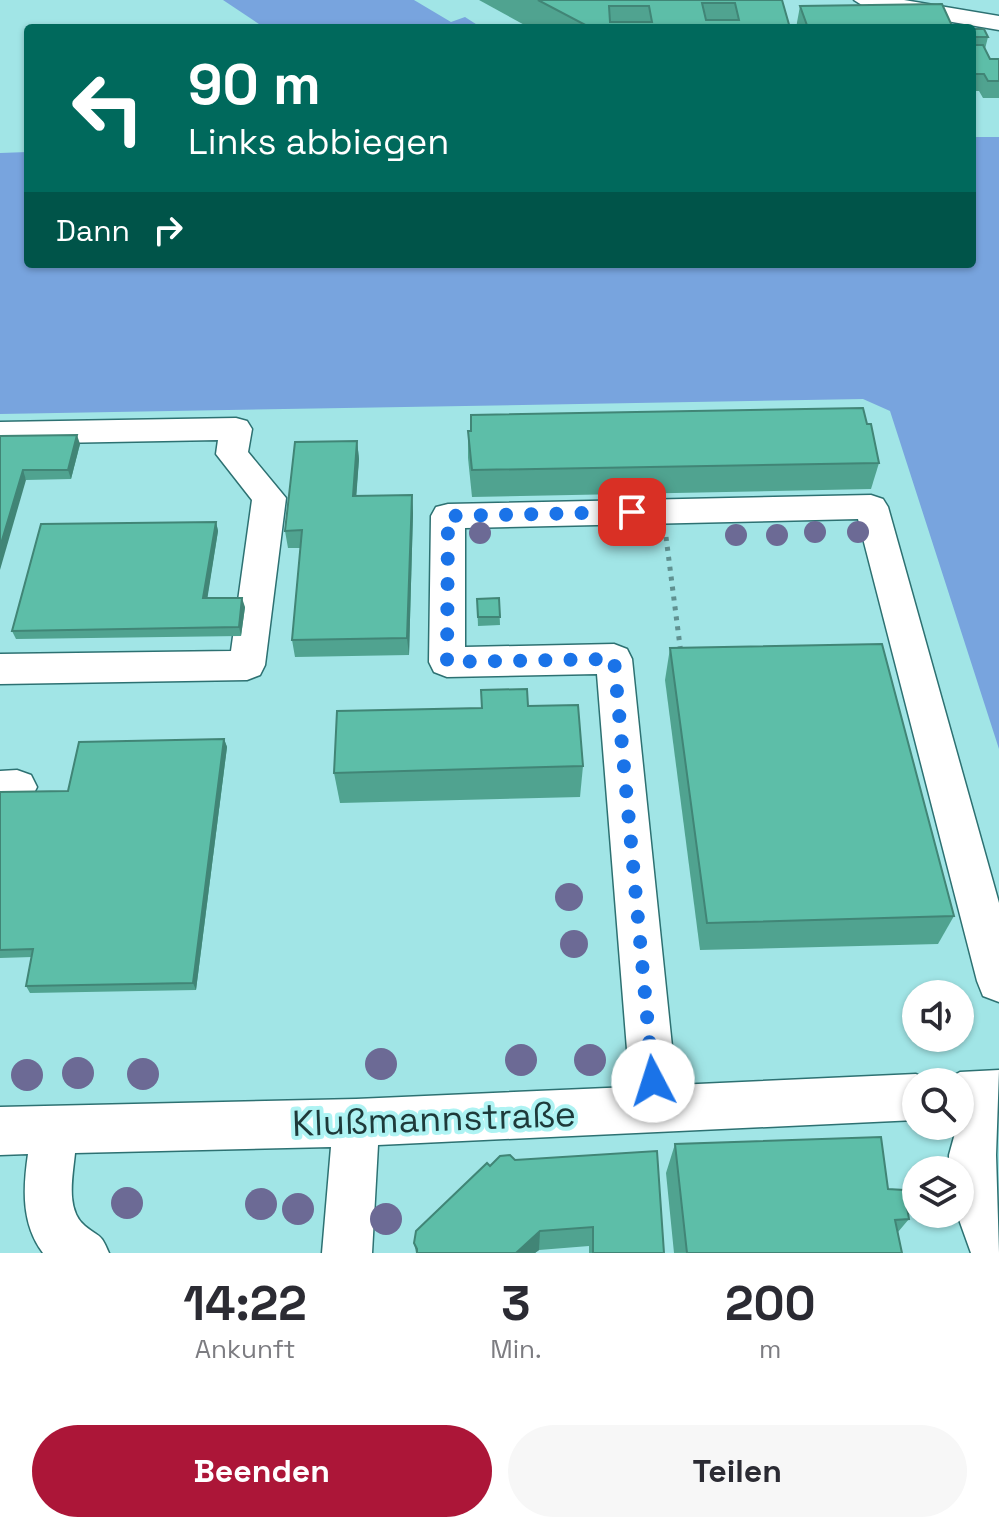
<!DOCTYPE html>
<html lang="de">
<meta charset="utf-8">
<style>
:root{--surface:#fff;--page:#f7f7f7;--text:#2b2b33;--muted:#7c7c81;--accent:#ac1638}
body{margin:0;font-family:"Space Grotesk",sans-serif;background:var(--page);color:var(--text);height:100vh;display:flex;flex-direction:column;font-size:30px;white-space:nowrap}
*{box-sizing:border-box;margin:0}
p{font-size:26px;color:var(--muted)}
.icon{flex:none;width:44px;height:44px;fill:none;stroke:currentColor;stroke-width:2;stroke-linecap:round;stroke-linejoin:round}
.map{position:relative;height:1253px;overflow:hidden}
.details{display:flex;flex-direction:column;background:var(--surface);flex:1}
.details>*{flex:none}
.top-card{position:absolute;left:24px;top:24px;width:952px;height:244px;border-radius:8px;box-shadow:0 2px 6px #0004;background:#00695c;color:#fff;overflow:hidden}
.fabs{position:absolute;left:902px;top:980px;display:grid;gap:16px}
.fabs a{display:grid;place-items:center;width:72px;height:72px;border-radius:50%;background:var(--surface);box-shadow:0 2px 6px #0004;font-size:40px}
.pin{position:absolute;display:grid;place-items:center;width:68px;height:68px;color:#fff;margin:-34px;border-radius:16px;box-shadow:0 4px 12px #0006}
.me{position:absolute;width:88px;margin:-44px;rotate:355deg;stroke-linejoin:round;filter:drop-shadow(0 0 6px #0008)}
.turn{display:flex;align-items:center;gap:28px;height:168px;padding:0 32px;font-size:36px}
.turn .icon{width:104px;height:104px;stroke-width:2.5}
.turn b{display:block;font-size:56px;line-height:68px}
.then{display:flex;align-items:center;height:76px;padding:0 32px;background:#0003;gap:16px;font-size:30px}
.eta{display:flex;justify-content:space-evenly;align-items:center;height:136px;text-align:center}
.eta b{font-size:48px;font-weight:700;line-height:56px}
.button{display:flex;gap:16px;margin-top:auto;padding:16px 32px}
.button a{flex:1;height:92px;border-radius:48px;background:var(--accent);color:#fff;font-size:32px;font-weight:700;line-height:92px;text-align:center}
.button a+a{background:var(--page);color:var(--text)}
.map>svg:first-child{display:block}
</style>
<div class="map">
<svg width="999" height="1253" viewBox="0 0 999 1253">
<rect width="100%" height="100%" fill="#a1e5e6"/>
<g fill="#78a4de">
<polygon points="223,0 414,0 451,22 465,17 482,28 265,28"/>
<polygon points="972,137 999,137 999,749 890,411 863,399 0,414 0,153 28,152 28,264 972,264"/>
</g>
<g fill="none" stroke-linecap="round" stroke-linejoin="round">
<defs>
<g id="minor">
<polygon points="854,0 904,0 999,16 999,30 865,7"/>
<polygon points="236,418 247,421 252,429 248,452 286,498 265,665 260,675 247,680 0,684 0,654 231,651 252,500 216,454 218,440 0,444 0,422"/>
<path d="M871,495L883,499L888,507L999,903V1002L983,996L977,981L858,519L465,528V647L614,644L627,649L632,659L676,1085L916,1074L933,1082H916V1120L378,1145L372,1253H322L331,1147L75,1153C73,1175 65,1210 85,1226C101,1239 100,1232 109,1253H43C21,1224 23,1188 28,1154L0,1155V1107L356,1099L630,1087L597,674L447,677L434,672L429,662L431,516L436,507L448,504Z"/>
<polygon points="17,770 31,775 37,787 31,799 0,805 0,771"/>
<polygon points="999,1070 996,1155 999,1253 971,1253 957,1214 960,1214 960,1170 949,1170 949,1155 957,1126 960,1126 960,1082 942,1082 960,1072"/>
</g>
</defs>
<use href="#minor" stroke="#2d7172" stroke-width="3"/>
<polyline stroke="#609191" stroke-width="5" stroke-dasharray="4 6" stroke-linecap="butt" points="666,537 681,654"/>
<use href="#minor" fill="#fff" fill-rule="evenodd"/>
</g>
<g fill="#6c6a95">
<circle cx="815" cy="532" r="11"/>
<circle cx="858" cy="532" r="11"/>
<circle cx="480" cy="533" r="11"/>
<circle cx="736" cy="535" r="11"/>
<circle cx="777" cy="535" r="11"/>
<circle cx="569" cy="897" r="14"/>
<circle cx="574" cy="944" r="14"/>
<circle cx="521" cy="1060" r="16"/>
<circle cx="590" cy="1060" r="16"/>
<circle cx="381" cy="1064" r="16"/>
<circle cx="78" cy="1073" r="16"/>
<circle cx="143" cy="1074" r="16"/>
<circle cx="27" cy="1075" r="16"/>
<circle cx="127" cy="1203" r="16"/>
<circle cx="261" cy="1204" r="16"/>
<circle cx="298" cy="1209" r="16"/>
<circle cx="386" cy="1219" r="16"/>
</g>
<g fill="#50a390">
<polygon points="479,0 782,0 790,28 530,28"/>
<polygon points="800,6 953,28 796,28"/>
<polygon points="972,29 988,37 985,49 990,59 999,59 999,98 983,98 979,91 972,91"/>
<polygon points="468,431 879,463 871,489 472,497 468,458"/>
<polygon points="0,436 80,444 71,479 26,480"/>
<polygon points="357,441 359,459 356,496 412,495 413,513 409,655 295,657 292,640 301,548 288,548 285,531"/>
<polygon points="216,522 218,531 207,598 245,607 241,636 16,639 12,631"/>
<polygon points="499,598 500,625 478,626 477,599"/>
<polygon points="670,648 954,916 938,944 700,950 665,680"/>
<polygon points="528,706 583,766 580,797 340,803 334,773"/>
<polygon points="224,739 227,747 196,990 30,993 26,986 32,957 0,958 0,792 68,791"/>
<polygon points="675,1144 888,1189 909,1219 898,1232 902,1253 674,1253 666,1173"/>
<polygon points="515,1160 664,1253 589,1253 589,1246 539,1250 535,1253 416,1253 414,1243 490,1166"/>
</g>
<g fill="#418576">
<polygon points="77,435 80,444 71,479 68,470"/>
<polygon points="357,441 359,459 355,514 353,496"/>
<polygon points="23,470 26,480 0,570 0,547"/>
<polygon points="412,495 413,513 409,655 407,638"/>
<polygon points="216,522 218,531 206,607 203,598"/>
<polygon points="242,598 245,607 241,636 239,627"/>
<polygon points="224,739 227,747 196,990 193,983"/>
<polygon points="540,1231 539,1250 535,1253 516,1253"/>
</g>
<g fill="#5dbea8" stroke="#418576" stroke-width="2" fill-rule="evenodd">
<path d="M538,0H782L790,28H591ZM702,3H735L739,20H706ZM609,6H649L652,22H610Z"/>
<polygon points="942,4 953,28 808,28 800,6"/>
<polygon points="972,29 984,29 988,37 972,37"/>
<polygon points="972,45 983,45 990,59 999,59 999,81 988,81 984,74 972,74"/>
<polygon points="863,408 867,424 871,424 879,463 472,470 468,431 471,431 471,415"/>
<polygon points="77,435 68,470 23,470 0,547 0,436"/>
<polygon points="357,441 353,496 412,495 407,638 292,640 302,530 285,531 295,442"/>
<polygon points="216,522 203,598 242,598 239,627 12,631 41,524"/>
<polygon points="499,598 500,617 478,617 477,599"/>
<polygon points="882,644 954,916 707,923 670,648"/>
<polygon points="527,689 528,706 578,705 583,766 334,773 337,711 482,708 481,690"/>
<polygon points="224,739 193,983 26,986 33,949 0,950 0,792 68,791 79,742"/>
<polygon points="881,1137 888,1189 904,1190 909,1219 895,1220 902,1253 687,1253 675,1144"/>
<polygon points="657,1151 664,1253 593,1253 593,1227 540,1231 516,1253 417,1253 417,1249 414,1243 416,1231 487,1163 490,1166 500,1156 510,1155 515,1160"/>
</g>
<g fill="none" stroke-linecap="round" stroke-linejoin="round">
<polyline stroke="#1a73e8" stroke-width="14" stroke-dasharray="0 25.2" points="632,512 448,516 447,662 614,659 653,1081"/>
</g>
<g text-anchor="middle" stroke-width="8" stroke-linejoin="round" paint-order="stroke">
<g font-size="36" fill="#1e3a3a" stroke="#aef3f3">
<text transform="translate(434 1118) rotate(-2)" y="13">Klußmannstraße</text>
</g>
</g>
</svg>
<div class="fabs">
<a><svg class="icon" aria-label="sound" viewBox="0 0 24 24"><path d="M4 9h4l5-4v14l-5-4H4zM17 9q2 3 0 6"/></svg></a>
<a><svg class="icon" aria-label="search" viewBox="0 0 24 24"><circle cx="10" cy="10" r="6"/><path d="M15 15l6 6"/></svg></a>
<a><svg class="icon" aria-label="layers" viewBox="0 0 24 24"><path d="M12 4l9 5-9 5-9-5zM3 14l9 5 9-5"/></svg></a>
</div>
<div class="pin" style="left:632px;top:512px;background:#d93025"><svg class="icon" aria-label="arrive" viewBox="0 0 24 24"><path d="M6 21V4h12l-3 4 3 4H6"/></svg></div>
<svg class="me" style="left:653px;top:1081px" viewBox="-20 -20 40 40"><circle r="19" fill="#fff"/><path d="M0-13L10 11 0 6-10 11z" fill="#1a73e8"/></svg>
<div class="top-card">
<div class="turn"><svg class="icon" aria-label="left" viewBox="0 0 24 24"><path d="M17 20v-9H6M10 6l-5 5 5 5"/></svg><div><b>90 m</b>Links abbiegen</div></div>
<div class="then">Dann<svg class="icon" aria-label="right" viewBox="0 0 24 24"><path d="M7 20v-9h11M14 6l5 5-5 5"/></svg></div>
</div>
</div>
<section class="details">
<div class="eta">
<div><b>14:22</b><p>Ankunft</p></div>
<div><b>3</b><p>Min.</p></div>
<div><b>200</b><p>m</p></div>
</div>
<div class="button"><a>Beenden</a><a>Teilen</a></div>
</section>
